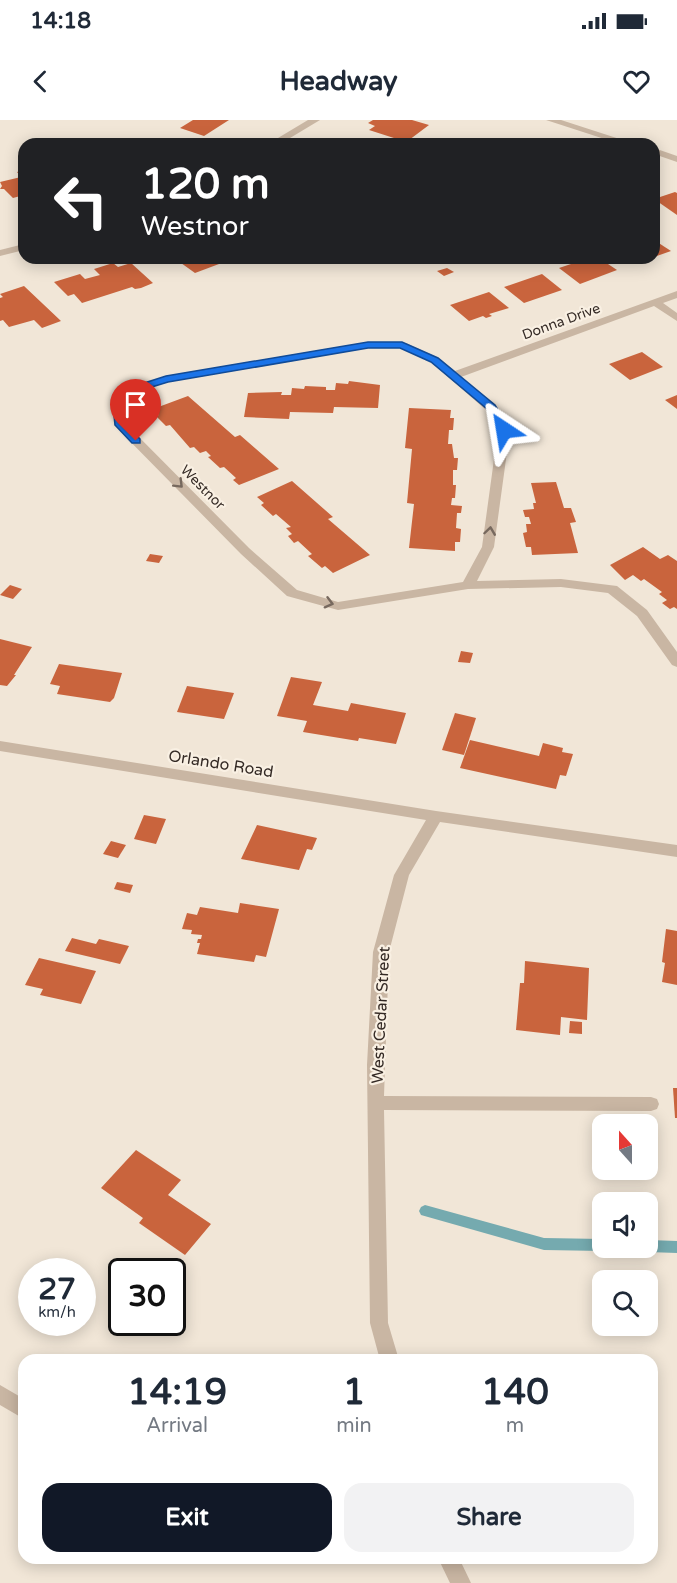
<!DOCTYPE html>
<style>
:root{--surface:#fff;--page:#f2f2f3;--text:#1f2937;--muted:#747a83;--accent:#111827}
body{margin:0;font-family:"Varela Round",sans-serif;background:var(--page);color:var(--text);height:100vh;display:flex;flex-direction:column;font-size:22px;white-space:nowrap}
*{box-sizing:border-box;margin:0}
p{font-size:20px;color:var(--muted)}
.icon{flex:none;width:33px;height:33px;fill:none;stroke:currentColor;stroke-width:2;stroke-linecap:round;stroke-linejoin:round}
.map{position:relative;flex:1;overflow:hidden}
.drawer{position:absolute;left:18px;top:1234px;width:640px;height:210px;display:flex;flex-direction:column;background:var(--surface);border-radius:18px;box-shadow:0 3px 15px #0003}
.drawer>*{flex:none}
.top-card{position:absolute;left:18px;top:18px;width:642px;height:126px;border-radius:18px;box-shadow:0 3px 15px #0003;background:#202124;color:#fff;overflow:hidden}
.needle{width:39px;rotate:339deg}
.tools{position:absolute;left:592px;top:994px;display:grid;gap:12px}
.tools a{display:grid;place-items:center;width:66px;height:66px;border-radius:12px;background:var(--surface);box-shadow:0 3px 15px #0003;font-size:30px}
.speed{position:absolute;left:18px;top:1138px;display:flex;gap:12px;font-size:30px;font-weight:700;text-align:center}
.speed>*{display:grid;place-content:center;width:78px;height:78px;border-radius:50%;background:var(--surface);box-shadow:0 3px 15px #0003;line-height:1}
.speed small{font-size:15px;font-weight:400}
.speed .limit{border:3px solid #111;border-radius:9px;background:#fff;color:#111}
.pin{position:absolute;display:grid;place-items:center;width:51px;height:51px;color:#fff;margin:-62px -26px;border-radius:50% 50% 50% 0;rotate:-45deg;box-shadow:0 0 6px #0007}
.pin .icon{rotate:45deg}
.me{position:absolute;width:66px;margin:-33px;rotate:327deg;stroke-linejoin:round;filter:drop-shadow(0 0 4px #0008)}
.turn{display:flex;align-items:center;gap:21px;height:126px;padding:0 24px;font-size:27px}
.turn .icon{width:78px;height:78px;stroke-width:2.5}
.turn b{display:block;font-size:42px;line-height:51px}
.eta{display:flex;justify-content:space-evenly;align-items:center;height:102px;text-align:center}
.eta b{font-size:36px;font-weight:700;line-height:42px}
.action{display:flex;gap:12px;margin-top:auto;padding:12px 24px}
.action a{flex:1;height:69px;border-radius:18px;background:var(--accent);color:#fff;font-size:24px;font-weight:700;line-height:69px;text-align:center}
.action a+a{background:var(--page);color:var(--text)}
.status{display:flex;justify-content:space-between;align-items:center;height:42px;padding:0 30px;background:var(--surface);direction:ltr}
.status svg{height:16px;fill:currentColor}
header{display:flex;justify-content:space-between;align-items:center;height:78px;padding:0 24px;background:var(--surface);font-size:27px;font-weight:700}
.map>svg:first-child{display:block}
</style>
<div class="status"><b>14:18</b><svg viewBox="0 0 49 12"><path d="M0 12V9h3v3zM5 12V6h3v6zM10 12V3h3v9zM15 12V0h3v12zM26 1h20v11H26zM47 4h2v5h-2z"/></svg></div>
<header><svg class="icon" aria-label="back" viewBox="0 0 24 24"><path d="M15 5l-7 7 7 7"/></svg>Headway<svg class="icon" aria-label="heart" viewBox="0 0 24 24"><path d="M12 20l-8-8c-3-5 5-10 8-4 3-6 11-1 8 4z"/></svg></header>
<div class="map">
<svg width="677" height="1463" viewBox="0 0 677 1463">
<rect width="100%" height="100%" fill="#f1e6d7"/>
<g fill="none" stroke-linecap="round" stroke-linejoin="round">
<g fill="#75aaaf" fill-rule="evenodd">
<polygon points="425,1085 544,1118 603,1119 603,1128 608,1128 603,1131 544,1130 421,1095 419,1091 421,1087"/>
<polygon points="648,1120 677,1121 677,1133 648,1132 644,1130 643,1128 648,1128"/>
</g>
</g>
<g fill="#c9643d">
<polygon points="193,0 229,0 204,16 180,8"/>
<polygon points="373,0 412,0 429,5 409,20 400,18 397,19 369,10 375,6 368,3"/>
<polygon points="24,50 24,75 13,78 4,69 0,69 2,66 0,62 21,57 17,52"/>
<polygon points="675,72 677,73 677,95 654,79"/>
<polygon points="654,120 671,131 654,137"/>
<polygon points="174,138 235,138 195,153"/>
<polygon points="589,138 599,138 617,150 580,164 559,148"/>
<polygon points="113,143 118,147 131,143 153,163 141,168 135,169 132,167 82,183 74,174 68,176 54,162 80,154 85,159 100,155 94,149"/>
<polygon points="447,148 454,152 444,156 437,151"/>
<polygon points="542,154 562,170 524,183 504,167"/>
<polygon points="24,166 61,201 42,208 34,200 9,207 3,200 0,201 0,178 3,177 0,174"/>
<polygon points="489,172 509,188 489,194 492,196 486,198 483,196 469,201 450,185"/>
<polygon points="642,232 663,247 630,260 609,244"/>
<polygon points="349,261 380,265 378,288 334,287 333,293 290,292 289,299 244,297 248,273 282,272 281,275 291,275 292,268 304,269 305,266 326,267 326,270 335,270 336,263 348,264"/>
<polygon points="677,275 677,289 665,280"/>
<polygon points="188,276 235,317 240,315 279,349 239,365 233,360 236,358 224,347 220,348 208,337 211,336 206,331 200,333 194,327 190,328 170,305 166,306 156,296 159,295 153,289"/>
<polygon points="409,288 451,290 450,298 454,298 453,310 449,310 448,324 452,324 454,338 458,338 457,350 453,350 453,365 456,365 455,378 452,378 451,385 462,386 461,393 457,393 456,408 461,409 460,422 455,422 455,431 409,428 414,384 407,383 412,329 405,328"/>
<polygon points="292,361 333,397 328,399 370,435 333,453 325,446 322,448 308,436 312,434 298,421 294,423 288,416 292,414 286,408 291,407 276,394 273,396 261,385 264,383 257,377"/>
<polygon points="556,362 564,388 571,388 576,402 570,403 578,433 532,435 531,427 526,427 523,413 527,412 526,404 531,404 529,397 525,397 523,390 534,389 533,383 536,383 531,363"/>
<polygon points="643,427 660,439 668,435 677,441 677,489 674,487 670,489 662,483 667,480 659,474 662,472 644,459 641,461 633,455 625,460 610,445"/>
<polygon points="150,434 163,436 159,443 146,441"/>
<polygon points="10,465 22,469 13,479 0,475"/>
<polygon points="0,519 32,527 14,555 16,555 7,566 0,565"/>
<polygon points="461,531 473,533 470,543 458,542"/>
<polygon points="59,544 122,553 114,578 110,582 57,574 60,566 50,564"/>
<polygon points="291,557 322,562 313,585 348,591 351,583 406,593 396,624 359,618 358,621 303,612 307,601 277,596"/>
<polygon points="187,566 234,573 224,599 177,592"/>
<polygon points="455,593 476,598 464,635 442,630"/>
<polygon points="470,620 539,636 543,623 563,628 562,632 573,634 566,656 560,655 556,669 460,648"/>
<polygon points="144,695 166,699 156,724 134,719"/>
<polygon points="257,705 317,718 312,730 307,729 299,750 241,739"/>
<polygon points="111,721 126,725 118,738 103,734"/>
<polygon points="117,762 133,765 130,773 114,769"/>
<polygon points="240,783 279,789 266,837 256,835 254,842 197,834 200,823 197,823 198,819 201,819 202,815 191,814 192,810 182,809 187,793 197,795 200,787 238,793"/>
<polygon points="666,809 677,811 677,865 662,862 665,843 662,842"/>
<polygon points="72,818 96,824 99,819 129,826 120,844 65,831"/>
<polygon points="39,838 96,851 81,884 40,875 43,869 25,865"/>
<polygon points="525,841 589,848 587,900 561,897 560,915 516,910 520,863 524,863"/>
<polygon points="570,901 582,902 582,914 569,913"/>
<polygon points="673,968 677,968 677,998 675,998"/>
<polygon points="136,1030 181,1060 168,1075 211,1104 185,1135 139,1103 143,1098 101,1068"/>
</g>
<g fill="none" stroke-linecap="round" stroke-linejoin="round">
<g fill="#c9b6a3" fill-rule="evenodd">
<polygon points="308,0 320,0 280,24 268,24"/>
<polygon points="546,0 561,0 635,24 620,24"/>
<polygon points="654,28 677,36 677,42 654,34"/>
<polygon points="24,124 24,130 0,136 0,130"/>
<path d="M677,171V178L663,183L677,193V201L654,186L461,257L495,286L510,310L494,427L477,461L561,459L617,466L647,490L677,532V547L672,545L637,496L608,473L561,467L468,469L338,490L287,476L241,434L114,305V284L135,266L166,256L368,222L406,223L439,238L455,251ZM368,228H400L431,242L486,290L498,310L482,427L463,462L338,482L297,470L249,428L126,304L124,287L143,270L168,262Z"/>
<polygon points="0,621 436,691 677,725 677,737 440,702 409,755 389,832 384,976 651,977 657,979 659,984 657,989 651,991 384,990 388,1203 399,1240 380,1240 370,1203 367,945 373,832 394,755 426,700 0,631"/>
<polygon points="0,1265 24,1279 24,1299 0,1285"/>
<polygon points="438,1438 459,1438 471,1463 450,1463"/>
</g>
</g>
<defs><path id="oneway-chevron" d="M-2-3.5L2.5 0L-2 3.5" fill="none" stroke-width="1.6" stroke-linecap="round" stroke-linejoin="round" transform="scale(1.5)"/></defs>
<g stroke="#77695e">
<use href="#oneway-chevron" transform="translate(179 364) rotate(45)"/>
<use href="#oneway-chevron" transform="translate(490 411) rotate(-82)"/>
<use href="#oneway-chevron" transform="translate(329 483) rotate(15)"/>
</g>
<polygon fill="#1a73e8" stroke="#114b97" stroke-width="1.5" points="368,222 402,222 438,238 495,285 510,310 508,312 501,312 487,289 431,242 400,228 368,228 168,262 142,270 124,286 126,304 140,319 140,323 132,323 115,305 113,286 135,266 166,256"/>
<g text-anchor="middle" stroke-width="4.5" stroke-linejoin="round" paint-order="stroke">
<g font-size="14" fill="#342a25" stroke="#f9f0e3">
<text transform="translate(561 201) rotate(-20)" y="5">Donna Drive</text>
<text transform="translate(203 367) rotate(45)" y="5">Westnor</text>
</g>
<g font-size="16" fill="#342a25" stroke="#f9f0e3">
<text transform="translate(221 643) rotate(9)" y="6">Orlando Road</text>
<text transform="translate(380 895) rotate(-87)" y="6">West Cedar Street</text>
</g>
</g>
</svg>
<div class="tools">
<a><svg class="needle" viewBox="-14 -14 28 28"><path d="M0-13l5 13h-10z" fill="#e53935"/><path d="M0 13l5-13h-10z" fill="#747a83"/></svg></a>
<a><svg class="icon" aria-label="sound" viewBox="0 0 24 24"><path d="M4 9h4l5-4v14l-5-4H4zM17 9q2 3 0 6"/></svg></a>
<a><svg class="icon" aria-label="search" viewBox="0 0 24 24"><circle cx="10" cy="10" r="6"/><path d="M15 15l6 6"/></svg></a>
</div>
<div class="speed"><div>27<small>km/h</small></div><div class="limit">30</div></div>
<div class="pin" style="left:136px;top:321px;background:#d93025"><svg class="icon" aria-label="arrive" viewBox="0 0 24 24"><path d="M6 21V4h12l-3 4 3 4H6"/></svg></div>
<svg class="me" style="left:504px;top:310px" viewBox="-20 -20 40 40"><path d="M0-17L14 15 0 8-14 15z" fill="#1a73e8" stroke="#fff" stroke-width="4"/></svg>
<div class="top-card">
<div class="turn"><svg class="icon" aria-label="left" viewBox="0 0 24 24"><path d="M17 20v-9H6M10 6l-5 5 5 5"/></svg><div><b>120 m</b>Westnor</div></div>
</div>
<section class="drawer">
<div class="eta">
<div><b>14:19</b><p>Arrival</p></div>
<div><b>1</b><p>min</p></div>
<div><b>140</b><p>m</p></div>
</div>
<div class="action"><a>Exit</a><a>Share</a></div>
</section>
</div>
